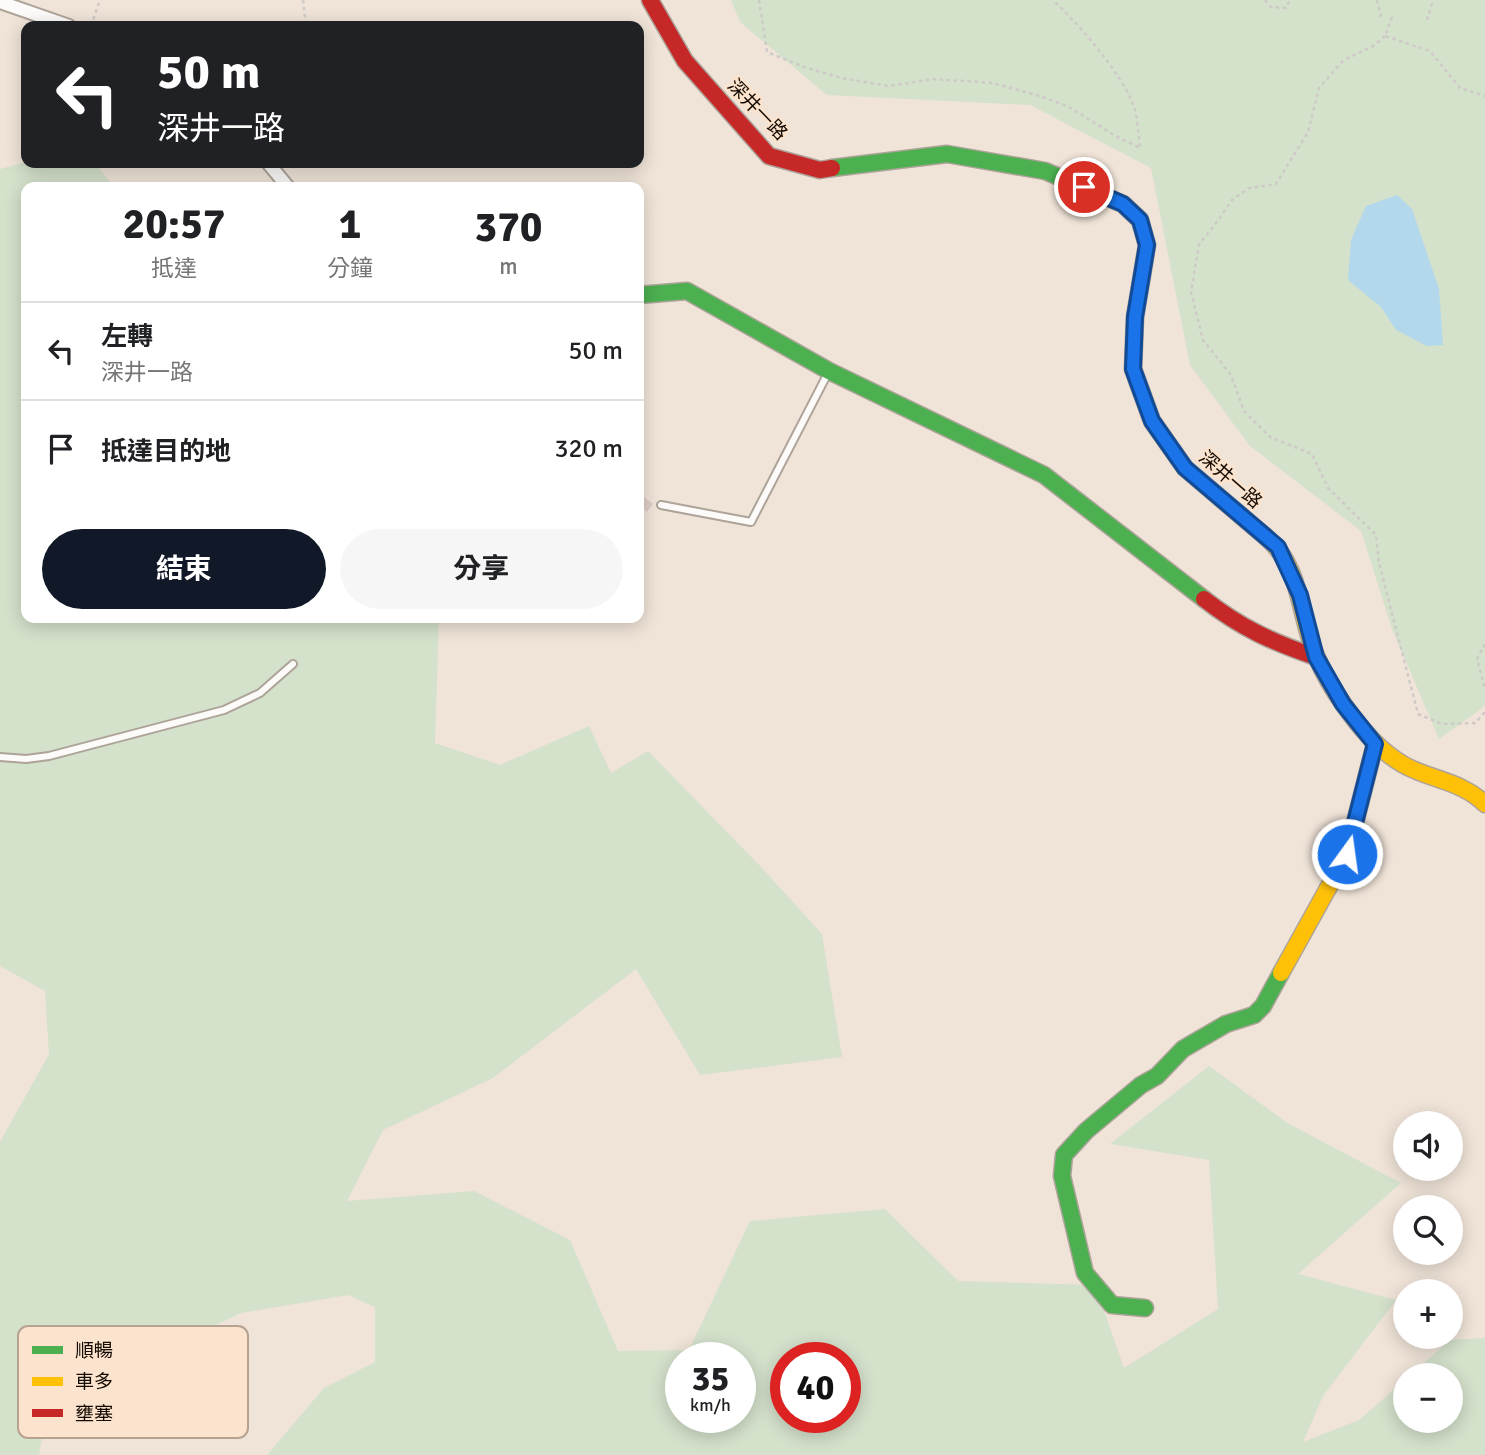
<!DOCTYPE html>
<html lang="zh-TW">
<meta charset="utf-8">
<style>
:root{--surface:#fff;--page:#f6f6f6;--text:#202124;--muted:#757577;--line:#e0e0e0;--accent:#111827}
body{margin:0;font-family:Signika,"Noto Sans TC",sans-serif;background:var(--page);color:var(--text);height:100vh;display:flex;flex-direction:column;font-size:26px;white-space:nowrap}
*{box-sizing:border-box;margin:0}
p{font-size:23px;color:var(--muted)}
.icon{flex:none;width:38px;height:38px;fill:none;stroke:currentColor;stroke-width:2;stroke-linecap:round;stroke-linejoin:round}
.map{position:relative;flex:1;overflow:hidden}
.side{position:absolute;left:21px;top:182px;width:623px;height:441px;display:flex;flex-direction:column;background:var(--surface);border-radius:14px;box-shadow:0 4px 18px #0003}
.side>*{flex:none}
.banner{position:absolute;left:21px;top:21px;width:623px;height:147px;border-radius:14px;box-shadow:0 4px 18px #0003;background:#202124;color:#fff;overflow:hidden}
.buttons{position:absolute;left:1393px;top:1111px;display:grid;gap:14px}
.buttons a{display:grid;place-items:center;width:70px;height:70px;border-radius:50%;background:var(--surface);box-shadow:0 4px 18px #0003;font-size:35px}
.speed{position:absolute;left:665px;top:1342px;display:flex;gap:14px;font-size:35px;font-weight:700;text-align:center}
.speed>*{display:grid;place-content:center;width:91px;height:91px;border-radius:50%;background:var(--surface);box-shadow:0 4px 18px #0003;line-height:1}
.speed small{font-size:18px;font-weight:400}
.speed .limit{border:10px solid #d22;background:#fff;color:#111}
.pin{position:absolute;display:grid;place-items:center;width:60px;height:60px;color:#fff;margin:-30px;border:4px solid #fff;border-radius:50%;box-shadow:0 2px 7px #0007}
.me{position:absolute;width:77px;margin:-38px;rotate:14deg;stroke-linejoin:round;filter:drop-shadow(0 0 5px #0008)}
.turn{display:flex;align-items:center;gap:24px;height:147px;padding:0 21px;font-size:32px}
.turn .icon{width:91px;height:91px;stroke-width:2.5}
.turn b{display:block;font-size:49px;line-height:60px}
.eta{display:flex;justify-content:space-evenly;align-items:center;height:119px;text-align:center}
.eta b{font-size:42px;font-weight:700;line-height:49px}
.action{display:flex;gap:14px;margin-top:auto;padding:14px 21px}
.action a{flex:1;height:80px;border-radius:42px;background:var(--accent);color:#fff;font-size:28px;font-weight:700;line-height:80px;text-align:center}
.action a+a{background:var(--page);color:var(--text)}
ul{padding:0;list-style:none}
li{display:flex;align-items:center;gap:21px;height:98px;padding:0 21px;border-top:2px solid var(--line)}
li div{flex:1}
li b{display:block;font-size:26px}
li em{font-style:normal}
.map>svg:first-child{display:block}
</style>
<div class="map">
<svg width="1485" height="1455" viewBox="0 0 1485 1455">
<rect width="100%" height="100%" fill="#f0e4d8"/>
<g fill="#d4e1cb" fill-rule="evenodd">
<polygon points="731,0 1485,0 1485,706 1439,739 1392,629 1361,531 1250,446 1190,365 1151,168 1030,105 827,95 740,22"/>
<path d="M26,162L95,163L114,187H26V618H439L435,743L500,765L589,726L611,773L648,751L762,868L822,934L842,1057L700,1075L636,969L493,1078L383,1130L347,1201L474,1191L570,1240L618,1351L689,1350L750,1221L885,1209L958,1281L1095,1285L1124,1368L1218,1309L1209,1160L1110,1144L1209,1066L1289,1124L1401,1183L1298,1274L1396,1300L1323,1396L1303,1442L1359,1420L1405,1380V1421H1451V1376L1410,1375L1450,1340L1485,1338V1455H267L324,1388L375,1362V1307L348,1295L241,1313L115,1374L49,1401L39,1455H0V1142L49,1054L45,991L0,966V169ZM681,1358H740V1418H681ZM786,1358H845V1418H786Z"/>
</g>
<polygon fill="#b3d8ec" points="1397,195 1412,209 1439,289 1443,345 1427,346 1396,330 1381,307 1348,280 1351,240 1366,206"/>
<polygon fill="#dfcdc7" points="639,493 653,504 647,512 639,506"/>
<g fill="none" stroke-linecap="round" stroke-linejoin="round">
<defs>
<g id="lane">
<polyline points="661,505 751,522 828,373"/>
<polyline points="0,757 26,759 49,756 224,710 260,693 293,664"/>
</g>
<g id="street">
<polyline points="0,2 69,26"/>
<polyline points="268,163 288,187"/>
</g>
<g id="fast">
<polyline points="832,168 947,154 1045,171 1123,204 1140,220 1147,245 1135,317 1133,369 1152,421 1185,468 1266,537"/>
<polyline points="639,295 687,291 829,371 1044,475 1204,599"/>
<polyline points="1145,1308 1112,1305 1085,1273 1062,1176 1064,1155 1086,1131 1141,1085 1157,1076 1183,1049 1226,1024 1254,1015 1263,1006 1281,973"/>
</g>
<g id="slow">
<path d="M1266,537C1303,568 1299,619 1317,658C1324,674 1334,691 1344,705C1360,728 1379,751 1404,765C1431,780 1462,781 1485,804"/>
<polyline points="1281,973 1347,854 1375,744"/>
</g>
<g id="jam">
<polyline points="650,0 685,61 769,156 820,170 832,168"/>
<path d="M1204,599C1241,628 1272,642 1316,657"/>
</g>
</defs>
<use href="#lane" stroke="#ada399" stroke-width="10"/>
<use href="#street" stroke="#ada399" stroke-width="16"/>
<use href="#fast" stroke="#ada399" stroke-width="19"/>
<use href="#slow" stroke="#ada399" stroke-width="19"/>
<use href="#jam" stroke="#ada399" stroke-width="19"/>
<g stroke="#cecac7" stroke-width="2.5" stroke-dasharray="3.5 3.5" stroke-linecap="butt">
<polyline points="303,0 306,26"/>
<path d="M759,0L767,52L804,67L841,78L889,86L933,79L992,83L1040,96L1069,107L1119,138L1140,148C1138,134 1138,117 1133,104C1119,70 1080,26 1053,0"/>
<polyline points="1265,0 1271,7 1286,8 1290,0"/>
<polyline points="1377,0 1381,17"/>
<polyline points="1392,17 1385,36 1430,51 1460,88 1485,96"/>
<polyline points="1427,20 1433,0"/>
<polyline points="91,26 100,0"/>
<polyline points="1385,36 1373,46 1344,60 1319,88 1308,132 1276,184 1249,188 1232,200 1214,226 1199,244 1191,292 1203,340 1231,375 1244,411 1270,437 1312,454 1328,488 1376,535 1379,563 1418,714 1442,724 1475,723 1485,712"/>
<polyline points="63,163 63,165"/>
<polyline points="1485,644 1477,659 1485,689"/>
</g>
<use href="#lane" stroke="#fdfbf9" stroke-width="6"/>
<use href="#street" stroke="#fdfbf9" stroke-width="12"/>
<use href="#fast" stroke="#4caf50" stroke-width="16"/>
<use href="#slow" stroke="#ffc107" stroke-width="16"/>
<use href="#jam" stroke="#c62828" stroke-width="16"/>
</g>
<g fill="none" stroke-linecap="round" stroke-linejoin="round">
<defs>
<polyline id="route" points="1084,187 1123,204 1140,220 1147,245 1135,317 1133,369 1152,421 1185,468 1278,547 1300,595 1316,657 1343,704 1375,744 1347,854"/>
</defs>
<use href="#route" stroke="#114b97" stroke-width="18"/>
<use href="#route" stroke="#1a73e8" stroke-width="12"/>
</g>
<g text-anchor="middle" stroke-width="5" stroke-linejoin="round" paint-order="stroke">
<g font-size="19" fill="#140b03" stroke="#fbe3cd">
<text transform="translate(758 109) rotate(46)" y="7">深井一路</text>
<text transform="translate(1231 479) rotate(41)" y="7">深井一路</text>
</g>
</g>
<rect x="18" y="1326" width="230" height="112" rx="10" fill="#fbe3cd" stroke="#b6a290" stroke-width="2"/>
<rect x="32" y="1346" width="31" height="8" fill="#4caf50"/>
<rect x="32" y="1377" width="31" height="9" fill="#ffc107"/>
<rect x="32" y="1409" width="31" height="8" fill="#c62828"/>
<g font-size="19" fill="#140b03">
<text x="75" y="1357">順暢</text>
<text x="75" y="1388">車多</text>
<text x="75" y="1420">壅塞</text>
</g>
</svg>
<div class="buttons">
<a><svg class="icon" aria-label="sound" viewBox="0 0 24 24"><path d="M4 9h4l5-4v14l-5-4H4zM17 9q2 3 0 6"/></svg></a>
<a><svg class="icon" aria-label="search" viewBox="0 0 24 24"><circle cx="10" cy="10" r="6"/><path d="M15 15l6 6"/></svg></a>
<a>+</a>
<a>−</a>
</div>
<div class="speed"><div>35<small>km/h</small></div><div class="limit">40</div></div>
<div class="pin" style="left:1084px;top:187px;background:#d93025"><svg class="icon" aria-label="arrive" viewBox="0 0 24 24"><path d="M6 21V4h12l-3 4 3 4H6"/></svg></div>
<svg class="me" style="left:1347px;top:854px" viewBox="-20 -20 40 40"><circle r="17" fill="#1a73e8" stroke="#fff" stroke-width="3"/><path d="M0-11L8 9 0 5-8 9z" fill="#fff"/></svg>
<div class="banner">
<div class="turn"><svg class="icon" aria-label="left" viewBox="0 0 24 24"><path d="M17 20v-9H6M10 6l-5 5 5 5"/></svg><div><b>50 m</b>深井一路</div></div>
</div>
<section class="side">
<div class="eta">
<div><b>20:57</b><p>抵達</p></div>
<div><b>1</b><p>分鐘</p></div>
<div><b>370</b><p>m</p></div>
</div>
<ul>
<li><svg class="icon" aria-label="left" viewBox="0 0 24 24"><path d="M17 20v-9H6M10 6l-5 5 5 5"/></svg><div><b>左轉</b><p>深井一路</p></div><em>50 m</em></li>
<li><svg class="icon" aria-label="arrive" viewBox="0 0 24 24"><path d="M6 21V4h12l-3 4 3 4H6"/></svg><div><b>抵達目的地</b></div><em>320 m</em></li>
</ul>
<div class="action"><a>結束</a><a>分享</a></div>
</section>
</div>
